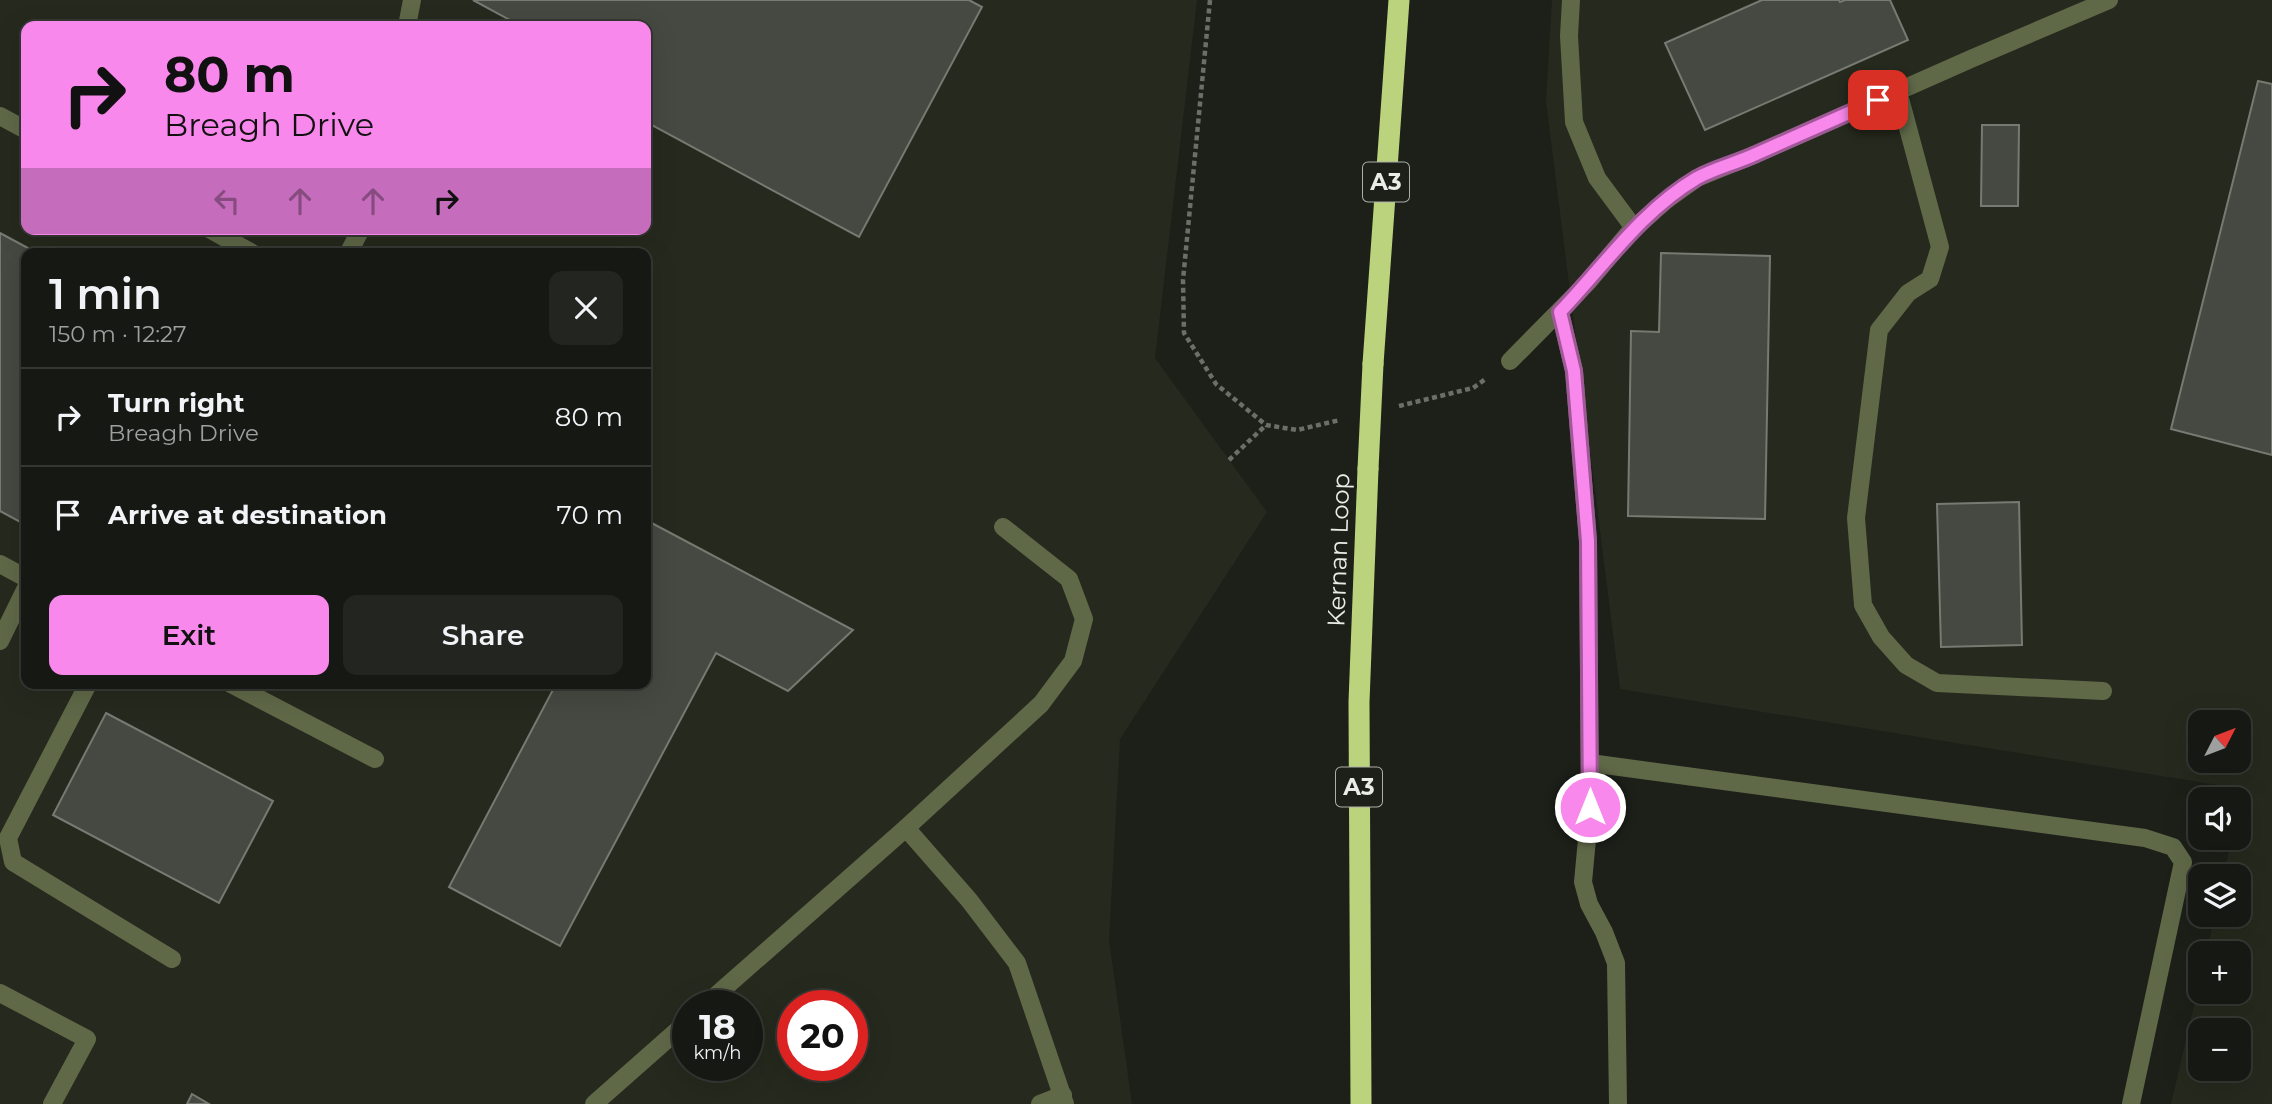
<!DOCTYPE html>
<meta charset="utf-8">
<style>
:root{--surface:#161813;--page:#232521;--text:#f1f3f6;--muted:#9ea0a0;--line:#353733;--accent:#f888eb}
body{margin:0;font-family:Montserrat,sans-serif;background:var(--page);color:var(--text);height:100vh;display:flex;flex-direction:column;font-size:26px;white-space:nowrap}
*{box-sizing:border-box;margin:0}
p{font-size:23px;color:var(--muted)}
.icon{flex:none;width:38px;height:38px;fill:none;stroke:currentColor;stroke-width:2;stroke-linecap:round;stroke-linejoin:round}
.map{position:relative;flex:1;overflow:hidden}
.sheet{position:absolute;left:21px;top:248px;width:630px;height:441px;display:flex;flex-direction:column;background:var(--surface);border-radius:14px;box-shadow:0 7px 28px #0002,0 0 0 2px var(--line)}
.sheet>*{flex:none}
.banner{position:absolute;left:21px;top:21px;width:630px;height:214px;border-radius:14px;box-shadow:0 7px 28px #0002,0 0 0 2px var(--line);background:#f888eb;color:#111;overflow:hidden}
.needle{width:46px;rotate:48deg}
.controls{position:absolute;left:2188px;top:710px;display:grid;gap:14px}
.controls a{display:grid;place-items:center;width:63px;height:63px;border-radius:14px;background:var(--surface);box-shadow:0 7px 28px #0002,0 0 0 2px var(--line);font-size:35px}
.speed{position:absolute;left:672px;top:990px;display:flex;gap:14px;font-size:35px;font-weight:700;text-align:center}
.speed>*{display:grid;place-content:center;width:91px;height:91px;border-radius:50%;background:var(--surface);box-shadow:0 7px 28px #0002,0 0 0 2px var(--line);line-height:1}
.speed small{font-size:18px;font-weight:400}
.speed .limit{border:10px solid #d22;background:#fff;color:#111}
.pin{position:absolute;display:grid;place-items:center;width:60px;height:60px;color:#fff;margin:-30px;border-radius:14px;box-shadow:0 4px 10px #0006}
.me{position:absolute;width:77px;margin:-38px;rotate:0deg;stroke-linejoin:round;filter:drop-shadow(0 0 5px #0008)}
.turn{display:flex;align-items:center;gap:24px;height:147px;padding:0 28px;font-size:32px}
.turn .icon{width:91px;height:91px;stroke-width:2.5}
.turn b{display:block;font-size:49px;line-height:60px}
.lanes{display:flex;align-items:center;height:66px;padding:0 28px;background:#0003;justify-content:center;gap:35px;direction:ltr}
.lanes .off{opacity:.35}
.round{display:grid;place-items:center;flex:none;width:74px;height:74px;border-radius:14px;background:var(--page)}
.overview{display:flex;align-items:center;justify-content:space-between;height:119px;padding:0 28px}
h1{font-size:42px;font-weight:600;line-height:52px}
.button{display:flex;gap:14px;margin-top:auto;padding:14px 28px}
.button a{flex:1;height:80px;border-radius:14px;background:var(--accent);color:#111;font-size:28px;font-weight:600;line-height:80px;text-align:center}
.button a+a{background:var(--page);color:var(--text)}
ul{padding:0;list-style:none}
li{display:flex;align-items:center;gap:21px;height:98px;padding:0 28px;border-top:2px solid var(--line)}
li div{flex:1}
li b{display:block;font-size:26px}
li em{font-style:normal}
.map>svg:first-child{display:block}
</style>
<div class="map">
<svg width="2272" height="1104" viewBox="0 0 2272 1104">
<rect width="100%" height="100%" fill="#1d2019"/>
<g fill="#26291d" fill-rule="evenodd">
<path d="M0,0H1197L1155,358L1267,512L1120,739L1109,940L1132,1104H0ZM26,26H646V229H26ZM26,254H646V684H26ZM688,1006H747V1066H688ZM793,1006H852V1066H793Z"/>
<path d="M1552,0H2272V1104H2171L2200,980V992H2238V954H2206L2215,915H2238V877H2223L2232,838H2238V813L2243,789L1620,689L1546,101ZM2200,723H2238V761H2200ZM2200,1031H2238V1069H2200Z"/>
</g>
<g fill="#464941" stroke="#777a72" stroke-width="2">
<polygon points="473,0 969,0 982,7 859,237 646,122 646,26 521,26"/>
<polygon points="1762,0 1839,0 1840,2 1845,0 1890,0 1908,40 1705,130 1665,43"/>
<polygon points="2258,81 2272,84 2272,455 2171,429"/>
<polygon points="1982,125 2019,125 2018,206 1981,206"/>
<polygon points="0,233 39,254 26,254 26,515 22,523 0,511"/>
<polygon points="1661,253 1770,256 1765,519 1628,516 1631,331 1659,332"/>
<polygon points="2019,502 2022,645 1941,647 1937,504"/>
<polygon points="646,520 853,630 788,691 716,653 560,946 449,887 556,684 646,684"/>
<polygon points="106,713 273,801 219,903 53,815"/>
<polygon points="192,1094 209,1104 187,1104"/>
</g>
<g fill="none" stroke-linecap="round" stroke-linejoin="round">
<g stroke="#6c6e68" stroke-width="4.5" stroke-dasharray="5 3.5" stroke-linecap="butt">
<polyline points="1210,0 1183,280 1184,333 1216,384 1266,425 1297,430 1340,420"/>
<polyline points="1399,406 1473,388 1487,378"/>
<polyline points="1229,460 1266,425"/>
</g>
<g stroke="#5f6948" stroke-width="18">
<polyline points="1571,0 1569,36 1574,122 1597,178 1634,228"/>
<polyline points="407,26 412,0"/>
<polyline points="1898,91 1940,247 1930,279 1908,293 1879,330 1856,518 1863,605 1881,637 1906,665 1937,683 2103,691"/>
<polyline points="0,116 26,130"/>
<polyline points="209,229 254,254"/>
<polyline points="348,254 361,229"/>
<polyline points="1560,312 1574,371 1588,541 1590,807 1583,882 1589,904 1604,932 1616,963 1618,1104"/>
<polyline points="0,564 26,578"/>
<polyline points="0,641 26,588"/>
<polyline points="88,684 8,838 13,862 172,959"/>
<polyline points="231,684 375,759"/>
<polyline points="1590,763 2145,838 2173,847 2183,862 2131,1104"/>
<polyline points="906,828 969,900 1017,963 1065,1104"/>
<polyline points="0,993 87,1039 52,1104"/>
<polyline points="704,1006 906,828 1041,704 1073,661 1084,619 1069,579 1003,527"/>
<polyline points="594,1104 688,1021"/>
<polyline points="1040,1104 1063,1095"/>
</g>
<polyline stroke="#5f6948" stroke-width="18" points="1510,361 1588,282 1628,234 1665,201 1697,178 1754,155 1973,58 2109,0"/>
<g stroke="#bad37c" stroke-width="21">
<polyline points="1373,364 1399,0"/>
<polyline points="1361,1104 1359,702 1368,469"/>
</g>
<polyline stroke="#bad37c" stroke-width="21" points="1368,469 1373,364"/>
</g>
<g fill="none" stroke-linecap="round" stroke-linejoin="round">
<defs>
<path id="route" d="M1590,807L1588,541L1574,371L1560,312C1604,266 1641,211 1697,178C1715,168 1737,163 1756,154C1797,136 1837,118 1878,100"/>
</defs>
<use href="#route" stroke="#a15899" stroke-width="18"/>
<use href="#route" stroke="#f888eb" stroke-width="12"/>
</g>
<g text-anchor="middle" stroke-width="6" stroke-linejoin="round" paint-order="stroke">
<g fill="#1d2019" stroke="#acafa9" stroke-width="2">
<rect x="1363" y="162.5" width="46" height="39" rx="5"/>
<rect x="1336" y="767.5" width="46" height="39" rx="5"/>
</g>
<g font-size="23" font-weight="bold" fill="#eaece7">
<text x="1386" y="190">A3</text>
<text x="1359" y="795">A3</text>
</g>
<g font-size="24" fill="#eaece7" stroke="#1d2019">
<text transform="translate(1339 550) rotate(-88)" y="8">Kernan Loop</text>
</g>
</g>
</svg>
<div class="controls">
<a><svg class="needle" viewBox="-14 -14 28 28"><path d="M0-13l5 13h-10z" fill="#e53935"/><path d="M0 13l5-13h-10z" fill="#9ea0a0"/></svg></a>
<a><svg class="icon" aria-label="sound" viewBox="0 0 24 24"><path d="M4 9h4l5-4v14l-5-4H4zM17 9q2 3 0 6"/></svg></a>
<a><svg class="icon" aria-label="layers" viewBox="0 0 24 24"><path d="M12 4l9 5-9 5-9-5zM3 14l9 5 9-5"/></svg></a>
<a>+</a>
<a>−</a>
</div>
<div class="speed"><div>18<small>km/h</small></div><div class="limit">20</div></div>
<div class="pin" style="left:1878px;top:100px;background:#d93025"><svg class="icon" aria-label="arrive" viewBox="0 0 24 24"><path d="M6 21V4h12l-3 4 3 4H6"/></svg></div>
<svg class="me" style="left:1590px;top:807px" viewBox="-20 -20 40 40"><circle r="17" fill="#f888eb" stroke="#fff" stroke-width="3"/><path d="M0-11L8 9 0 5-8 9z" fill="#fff"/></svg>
<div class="banner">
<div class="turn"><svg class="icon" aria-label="right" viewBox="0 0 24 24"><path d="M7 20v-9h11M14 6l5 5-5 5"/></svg><div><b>80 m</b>Breagh Drive</div></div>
<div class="lanes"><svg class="icon off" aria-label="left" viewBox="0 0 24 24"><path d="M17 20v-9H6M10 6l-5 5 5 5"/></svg><svg class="icon off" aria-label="ahead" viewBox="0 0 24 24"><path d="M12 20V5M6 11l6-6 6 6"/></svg><svg class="icon off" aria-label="ahead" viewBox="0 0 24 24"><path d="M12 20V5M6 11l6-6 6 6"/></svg><svg class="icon" aria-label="right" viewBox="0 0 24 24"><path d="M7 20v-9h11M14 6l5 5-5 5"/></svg></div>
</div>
<section class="sheet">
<div class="overview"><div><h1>1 min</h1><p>150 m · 12:27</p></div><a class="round"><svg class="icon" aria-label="close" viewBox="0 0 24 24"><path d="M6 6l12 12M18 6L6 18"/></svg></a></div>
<ul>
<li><svg class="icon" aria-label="right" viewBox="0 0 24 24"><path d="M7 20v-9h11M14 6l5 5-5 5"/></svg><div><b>Turn right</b><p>Breagh Drive</p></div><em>80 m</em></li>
<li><svg class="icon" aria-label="arrive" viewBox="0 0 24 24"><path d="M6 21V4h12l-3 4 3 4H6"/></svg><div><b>Arrive at destination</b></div><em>70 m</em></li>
</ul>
<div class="button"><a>Exit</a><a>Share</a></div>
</section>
</div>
